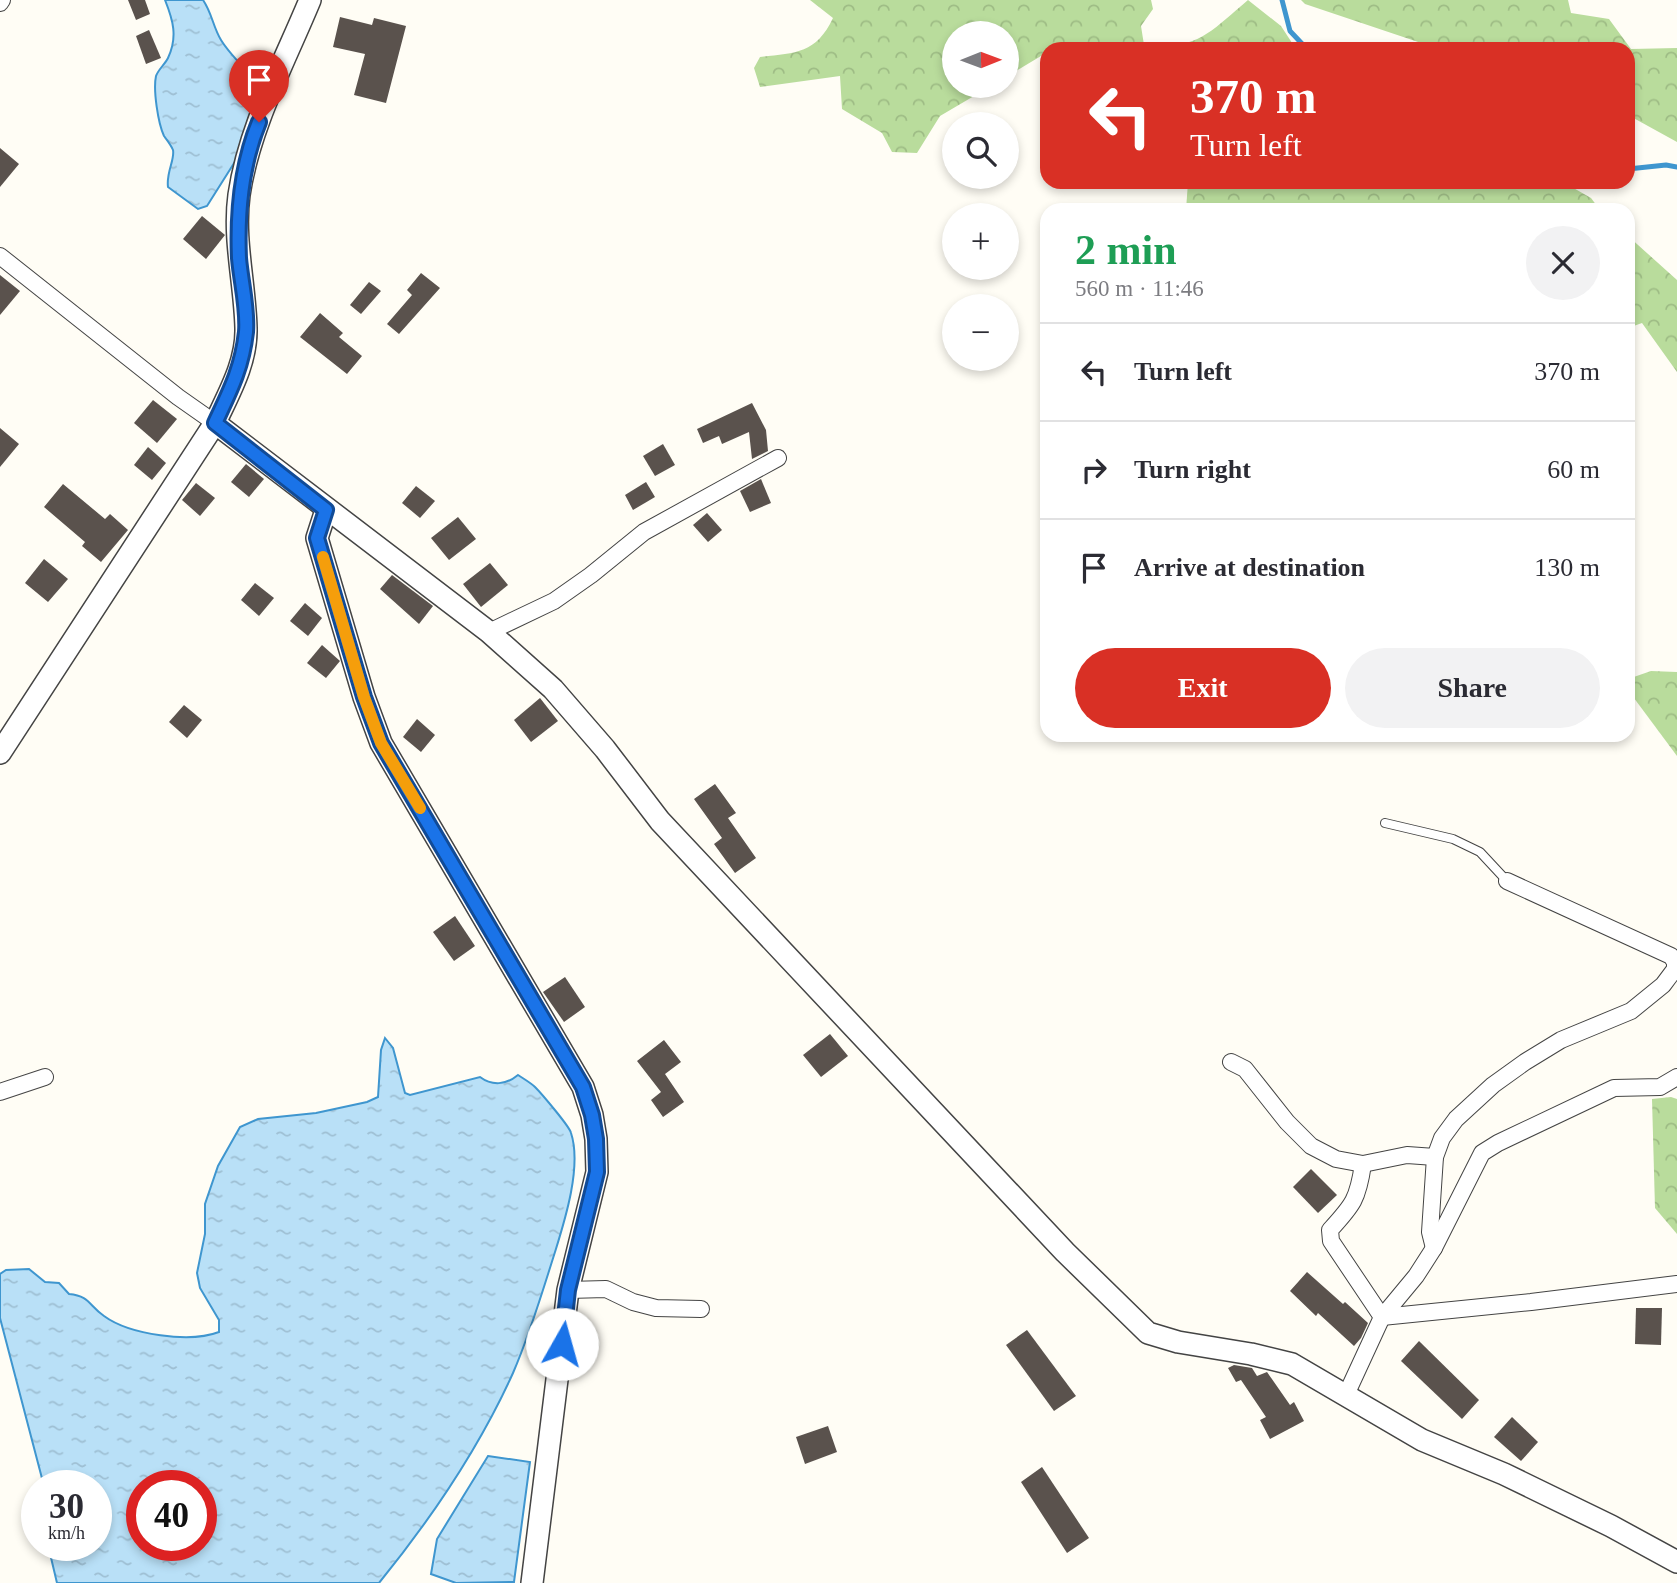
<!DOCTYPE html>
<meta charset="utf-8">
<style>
:root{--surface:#fff;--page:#f2f2f3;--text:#2b2b33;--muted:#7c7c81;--line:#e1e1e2;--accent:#d93025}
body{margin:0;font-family:Georgia,serif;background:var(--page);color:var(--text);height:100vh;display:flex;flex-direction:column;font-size:26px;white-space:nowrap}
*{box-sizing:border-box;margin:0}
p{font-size:23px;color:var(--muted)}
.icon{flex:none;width:38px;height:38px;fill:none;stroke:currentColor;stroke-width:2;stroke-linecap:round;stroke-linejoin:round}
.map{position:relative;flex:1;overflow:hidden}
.sheet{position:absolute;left:1040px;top:203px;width:595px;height:539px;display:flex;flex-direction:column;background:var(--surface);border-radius:21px;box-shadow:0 4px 10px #0003}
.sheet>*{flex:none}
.banner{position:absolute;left:1040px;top:42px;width:595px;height:147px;border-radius:21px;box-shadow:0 4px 10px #0003;background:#d93025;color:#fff;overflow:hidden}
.needle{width:46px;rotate:89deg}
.controls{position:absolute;left:942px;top:21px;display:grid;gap:14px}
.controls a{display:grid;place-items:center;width:77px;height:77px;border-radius:50%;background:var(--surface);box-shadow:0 4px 10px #0003;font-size:35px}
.speed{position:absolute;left:21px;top:1470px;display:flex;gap:14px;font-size:35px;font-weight:700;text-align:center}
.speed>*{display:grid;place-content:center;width:91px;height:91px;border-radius:50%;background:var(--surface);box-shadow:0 4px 10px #0003;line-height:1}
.speed small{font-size:18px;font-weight:400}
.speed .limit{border:10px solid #d22;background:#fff;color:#111}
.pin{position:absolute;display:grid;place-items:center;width:60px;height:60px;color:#fff;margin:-72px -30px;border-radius:50% 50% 50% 0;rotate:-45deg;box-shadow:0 0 7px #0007}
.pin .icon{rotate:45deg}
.me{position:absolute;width:77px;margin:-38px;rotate:7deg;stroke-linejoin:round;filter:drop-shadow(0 0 5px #0008)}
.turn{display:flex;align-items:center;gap:24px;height:147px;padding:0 35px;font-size:32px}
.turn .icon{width:91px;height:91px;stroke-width:2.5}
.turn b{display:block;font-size:49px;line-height:60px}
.round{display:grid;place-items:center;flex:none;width:74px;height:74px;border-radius:37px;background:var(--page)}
.summary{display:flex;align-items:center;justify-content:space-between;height:119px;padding:0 35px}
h1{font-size:42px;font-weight:600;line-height:52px;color:#1e9e55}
.button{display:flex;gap:14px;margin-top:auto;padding:14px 35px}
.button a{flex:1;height:80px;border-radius:42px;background:var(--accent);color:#fff;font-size:28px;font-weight:600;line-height:80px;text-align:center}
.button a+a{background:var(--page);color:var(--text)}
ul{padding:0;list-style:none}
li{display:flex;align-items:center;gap:21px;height:98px;padding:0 35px;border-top:2px solid var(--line)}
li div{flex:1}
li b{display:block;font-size:26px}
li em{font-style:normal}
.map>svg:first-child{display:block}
</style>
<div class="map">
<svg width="1677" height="1583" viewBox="0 0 1677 1583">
<defs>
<pattern id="forest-crowns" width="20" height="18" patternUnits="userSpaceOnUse" patternTransform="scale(1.75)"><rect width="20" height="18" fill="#b9dc9c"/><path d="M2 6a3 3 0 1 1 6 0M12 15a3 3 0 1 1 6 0" fill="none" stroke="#9ebc85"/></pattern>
<pattern id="water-ripples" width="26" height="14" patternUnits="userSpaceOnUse" patternTransform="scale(1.75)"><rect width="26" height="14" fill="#b9e0f7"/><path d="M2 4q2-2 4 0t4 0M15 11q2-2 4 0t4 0" fill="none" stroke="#9ebfd3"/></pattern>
</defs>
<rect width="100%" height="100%" fill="#fffdf5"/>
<g fill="url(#forest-crowns)">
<path d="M810,0H1151L1153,9L1141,26L1144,45C1197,51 1210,32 1248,0L1281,26L1296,49H1046V53L1006,77V33H954V86H991L940,116L917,153L892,152L882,133L842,109L840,76L760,87L754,68L760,57C795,53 816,54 833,18Z"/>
<polygon points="1301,0 1568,0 1571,13 1609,19 1631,49 1677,48 1677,142 1628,115 1628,49 1439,49 1305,4"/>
<polygon points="1188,182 1563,182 1591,198 1600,210 1186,210"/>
<polygon points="1628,236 1677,280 1677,372 1642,323 1628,328"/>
<polygon points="1651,671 1677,672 1677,756 1628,690 1628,679"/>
<polygon points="1671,1097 1677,1099 1677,1234 1655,1208 1652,1099"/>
</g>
<g fill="url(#water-ripples)" stroke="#3f96cf" stroke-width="2" fill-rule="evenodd">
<path d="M165,0H203C212,13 213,27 221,40C232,58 251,74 265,90L236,160L207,206L198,209L168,187C166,172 175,160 173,150C171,145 167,140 164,136C158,123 153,90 156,76C158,70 165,64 168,58C178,37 173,20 165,0Z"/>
<path d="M385,1038L393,1048L405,1093L410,1095L480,1077C492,1086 506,1085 518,1075C524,1079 531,1083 535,1087C541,1093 570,1127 571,1133C582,1166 565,1220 555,1252C542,1293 530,1334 513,1373C479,1448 431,1519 379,1583H57L48,1545H96V1486H44L0,1318V1274L6,1270L29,1269L45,1282L59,1283L69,1294C90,1296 89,1306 104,1316C130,1335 190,1343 219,1332V1320L200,1288L197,1273L205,1234V1204L218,1166L240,1127L258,1119L316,1113L367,1102L378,1097L381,1050ZM142,1486H201V1545H142Z"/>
<polygon points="488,1456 530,1462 514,1582 456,1583 431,1574 437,1539"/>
</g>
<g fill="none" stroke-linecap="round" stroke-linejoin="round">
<g stroke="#3f96cf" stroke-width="5">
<polyline points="1282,0 1290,31 1307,49"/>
<polyline points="1628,169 1666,165 1677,167"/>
</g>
</g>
<g fill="#5a524d">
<polygon points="128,0 145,0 150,14 136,20"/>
<polygon points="340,17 372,25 374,18 406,26 386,103 354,95 365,54 333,47"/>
<polygon points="149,30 161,58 146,64 136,36"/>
<polygon points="0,148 19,164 0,187"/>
<polygon points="202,216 225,235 206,259 183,239"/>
<polygon points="421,273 440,288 399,334 387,324 412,295 407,290"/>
<polygon points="0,275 20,291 0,315"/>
<polygon points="369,282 381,291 361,314 350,305"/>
<polygon points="320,313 343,333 339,337 362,356 347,374 300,337"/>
<polygon points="153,400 177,419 157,443 134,423"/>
<polygon points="752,403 766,430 768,451 752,459 749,432 722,444 719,436 703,443 697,429"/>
<polygon points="0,428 19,444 0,467"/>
<polygon points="663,444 675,465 655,476 643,456"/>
<polygon points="148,447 166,463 152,480 134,465"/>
<polygon points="246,464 264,479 249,497 231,482"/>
<polygon points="761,479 771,503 750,512 740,491"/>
<polygon points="646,482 655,497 633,510 625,495"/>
<polygon points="196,483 215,498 200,516 182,500"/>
<polygon points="63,484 105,519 110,514 128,530 101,562 82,546 85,542 44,507"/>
<polygon points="416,486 435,501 420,518 402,503"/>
<polygon points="707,513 722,530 708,542 693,525"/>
<polygon points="458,517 476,539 449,560 431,538"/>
<polygon points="44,559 68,579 48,602 25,583"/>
<polygon points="490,563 508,585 481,607 463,584"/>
<polygon points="392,575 433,606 419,624 380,589"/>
<polygon points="255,583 274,598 259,616 241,600"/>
<polygon points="305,603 322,618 308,636 290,621"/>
<polygon points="322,645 340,661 326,678 307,663"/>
<polygon points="540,698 558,721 531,742 514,720"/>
<polygon points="184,705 202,720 187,738 169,722"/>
<polygon points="417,719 435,735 421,752 403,737"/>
<polygon points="715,784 736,813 728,818 756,858 735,873 714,844 722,838 694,799"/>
<polygon points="455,916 475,946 454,961 433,932"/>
<polygon points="565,977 585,1007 564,1022 543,992"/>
<polygon points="830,1034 848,1056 821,1077 803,1055"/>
<polygon points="664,1040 681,1062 665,1074 684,1102 663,1117 651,1100 661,1092 637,1061"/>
<polygon points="1311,1169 1337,1195 1318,1213 1293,1187"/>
<polygon points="1307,1272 1343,1304 1345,1302 1368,1323 1361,1338 1354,1346 1318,1313 1316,1316 1290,1291"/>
<polygon points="1636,1308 1662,1308 1661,1345 1635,1344"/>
<polygon points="1027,1330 1076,1396 1054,1411 1006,1345"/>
<polygon points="1419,1341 1479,1400 1462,1419 1401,1361"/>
<polygon points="1234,1365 1252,1368 1257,1376 1267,1372 1290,1405 1294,1402 1304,1421 1270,1439 1260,1420 1266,1417 1241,1380 1236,1382 1228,1368"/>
<polygon points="1512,1417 1538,1442 1521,1461 1494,1437"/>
<polygon points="828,1426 837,1452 805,1464 796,1437"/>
<polygon points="1042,1467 1089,1538 1067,1553 1021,1482"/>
</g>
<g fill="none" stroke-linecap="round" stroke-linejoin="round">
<defs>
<polyline id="service" points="1385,823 1453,839 1480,852 1507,881"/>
<g id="minor">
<polyline points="0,3 2,0"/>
<polyline points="0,256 178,397 215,423"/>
<polyline points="489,632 554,601 591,575 644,532 778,458"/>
<polyline points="1231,1062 1245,1069 1287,1122 1311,1146 1336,1159 1363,1164 1407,1155 1435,1157"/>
<polyline points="0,1092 45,1077"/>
<path d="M1363,1164C1358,1199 1353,1205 1330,1230L1331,1241L1382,1317"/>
<polyline points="1434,1248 1430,1232 1435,1157 1442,1138 1456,1119 1493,1085 1525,1062 1561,1040 1631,1011 1663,985 1675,969 1675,962 1671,956 1507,881"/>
<polyline points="568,1290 606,1289 633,1302 656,1308 701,1309"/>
<polyline points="1382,1317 1531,1302 1677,1284"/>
<polyline points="1346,1395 1382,1317 1416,1276 1434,1248 1482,1153 1498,1143 1614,1088 1660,1087 1677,1077"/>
</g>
<g id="tertiary">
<polyline points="215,423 489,632 553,689 605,749 660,821 1065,1252 1148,1333 1178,1342 1251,1354 1292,1364 1422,1440 1504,1474 1611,1526 1677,1562"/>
<polyline points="326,510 317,538 364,697 381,743 583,1087 592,1115 596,1139 597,1172 568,1290 532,1583"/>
<path d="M0,753L215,423C229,393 247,362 246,328C245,284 233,239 239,195C249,127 284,63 310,0"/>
</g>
</defs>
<use href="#service" stroke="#444" stroke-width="10"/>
<use href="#minor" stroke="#444" stroke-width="18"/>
<use href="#tertiary" stroke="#444" stroke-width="24"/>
<use href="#service" stroke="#fff" stroke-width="8"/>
<use href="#minor" stroke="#fff" stroke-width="16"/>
<use href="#tertiary" stroke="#fff" stroke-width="21"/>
</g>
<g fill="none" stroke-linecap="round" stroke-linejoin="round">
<defs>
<path id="route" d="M259,122C241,166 237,211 239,258C241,282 248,308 246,332C242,368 230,391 215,423L326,510L317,538L364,697L381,743L583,1087L592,1115L596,1139L597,1172L568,1290L562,1344"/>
</defs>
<use href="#route" stroke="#114b97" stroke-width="18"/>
<use href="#route" stroke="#1a73e8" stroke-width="12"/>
<polyline stroke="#f59e0b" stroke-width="12" points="323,557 364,697 381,743 420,808"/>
</g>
</svg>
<div class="controls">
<a><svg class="needle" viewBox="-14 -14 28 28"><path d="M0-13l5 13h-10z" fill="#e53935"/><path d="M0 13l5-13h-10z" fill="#7c7c81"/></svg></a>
<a><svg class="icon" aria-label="search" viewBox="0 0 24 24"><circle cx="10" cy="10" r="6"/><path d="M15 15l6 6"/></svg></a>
<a>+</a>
<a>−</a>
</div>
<div class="speed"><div>30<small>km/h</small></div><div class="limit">40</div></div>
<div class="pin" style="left:259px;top:122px;background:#d93025"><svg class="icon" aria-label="arrive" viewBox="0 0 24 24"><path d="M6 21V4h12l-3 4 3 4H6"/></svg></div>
<svg class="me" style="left:562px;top:1344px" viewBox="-20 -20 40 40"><circle r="19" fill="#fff"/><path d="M0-13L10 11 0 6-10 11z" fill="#1a73e8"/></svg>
<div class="banner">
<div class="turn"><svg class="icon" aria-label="left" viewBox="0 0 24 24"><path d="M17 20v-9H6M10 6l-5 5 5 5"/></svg><div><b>370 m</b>Turn left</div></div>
</div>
<section class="sheet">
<div class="summary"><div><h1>2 min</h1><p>560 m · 11:46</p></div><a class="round"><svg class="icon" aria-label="close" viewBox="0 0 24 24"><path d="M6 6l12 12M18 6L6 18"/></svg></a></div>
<ul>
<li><svg class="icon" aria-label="left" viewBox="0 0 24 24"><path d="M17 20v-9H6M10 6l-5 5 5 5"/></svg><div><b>Turn left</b></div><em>370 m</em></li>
<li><svg class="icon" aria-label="right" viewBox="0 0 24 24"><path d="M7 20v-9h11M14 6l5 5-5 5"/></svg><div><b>Turn right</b></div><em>60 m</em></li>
<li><svg class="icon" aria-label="arrive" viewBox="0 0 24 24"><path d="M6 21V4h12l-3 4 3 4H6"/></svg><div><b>Arrive at destination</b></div><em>130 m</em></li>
</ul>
<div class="button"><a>Exit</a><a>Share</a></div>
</section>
</div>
